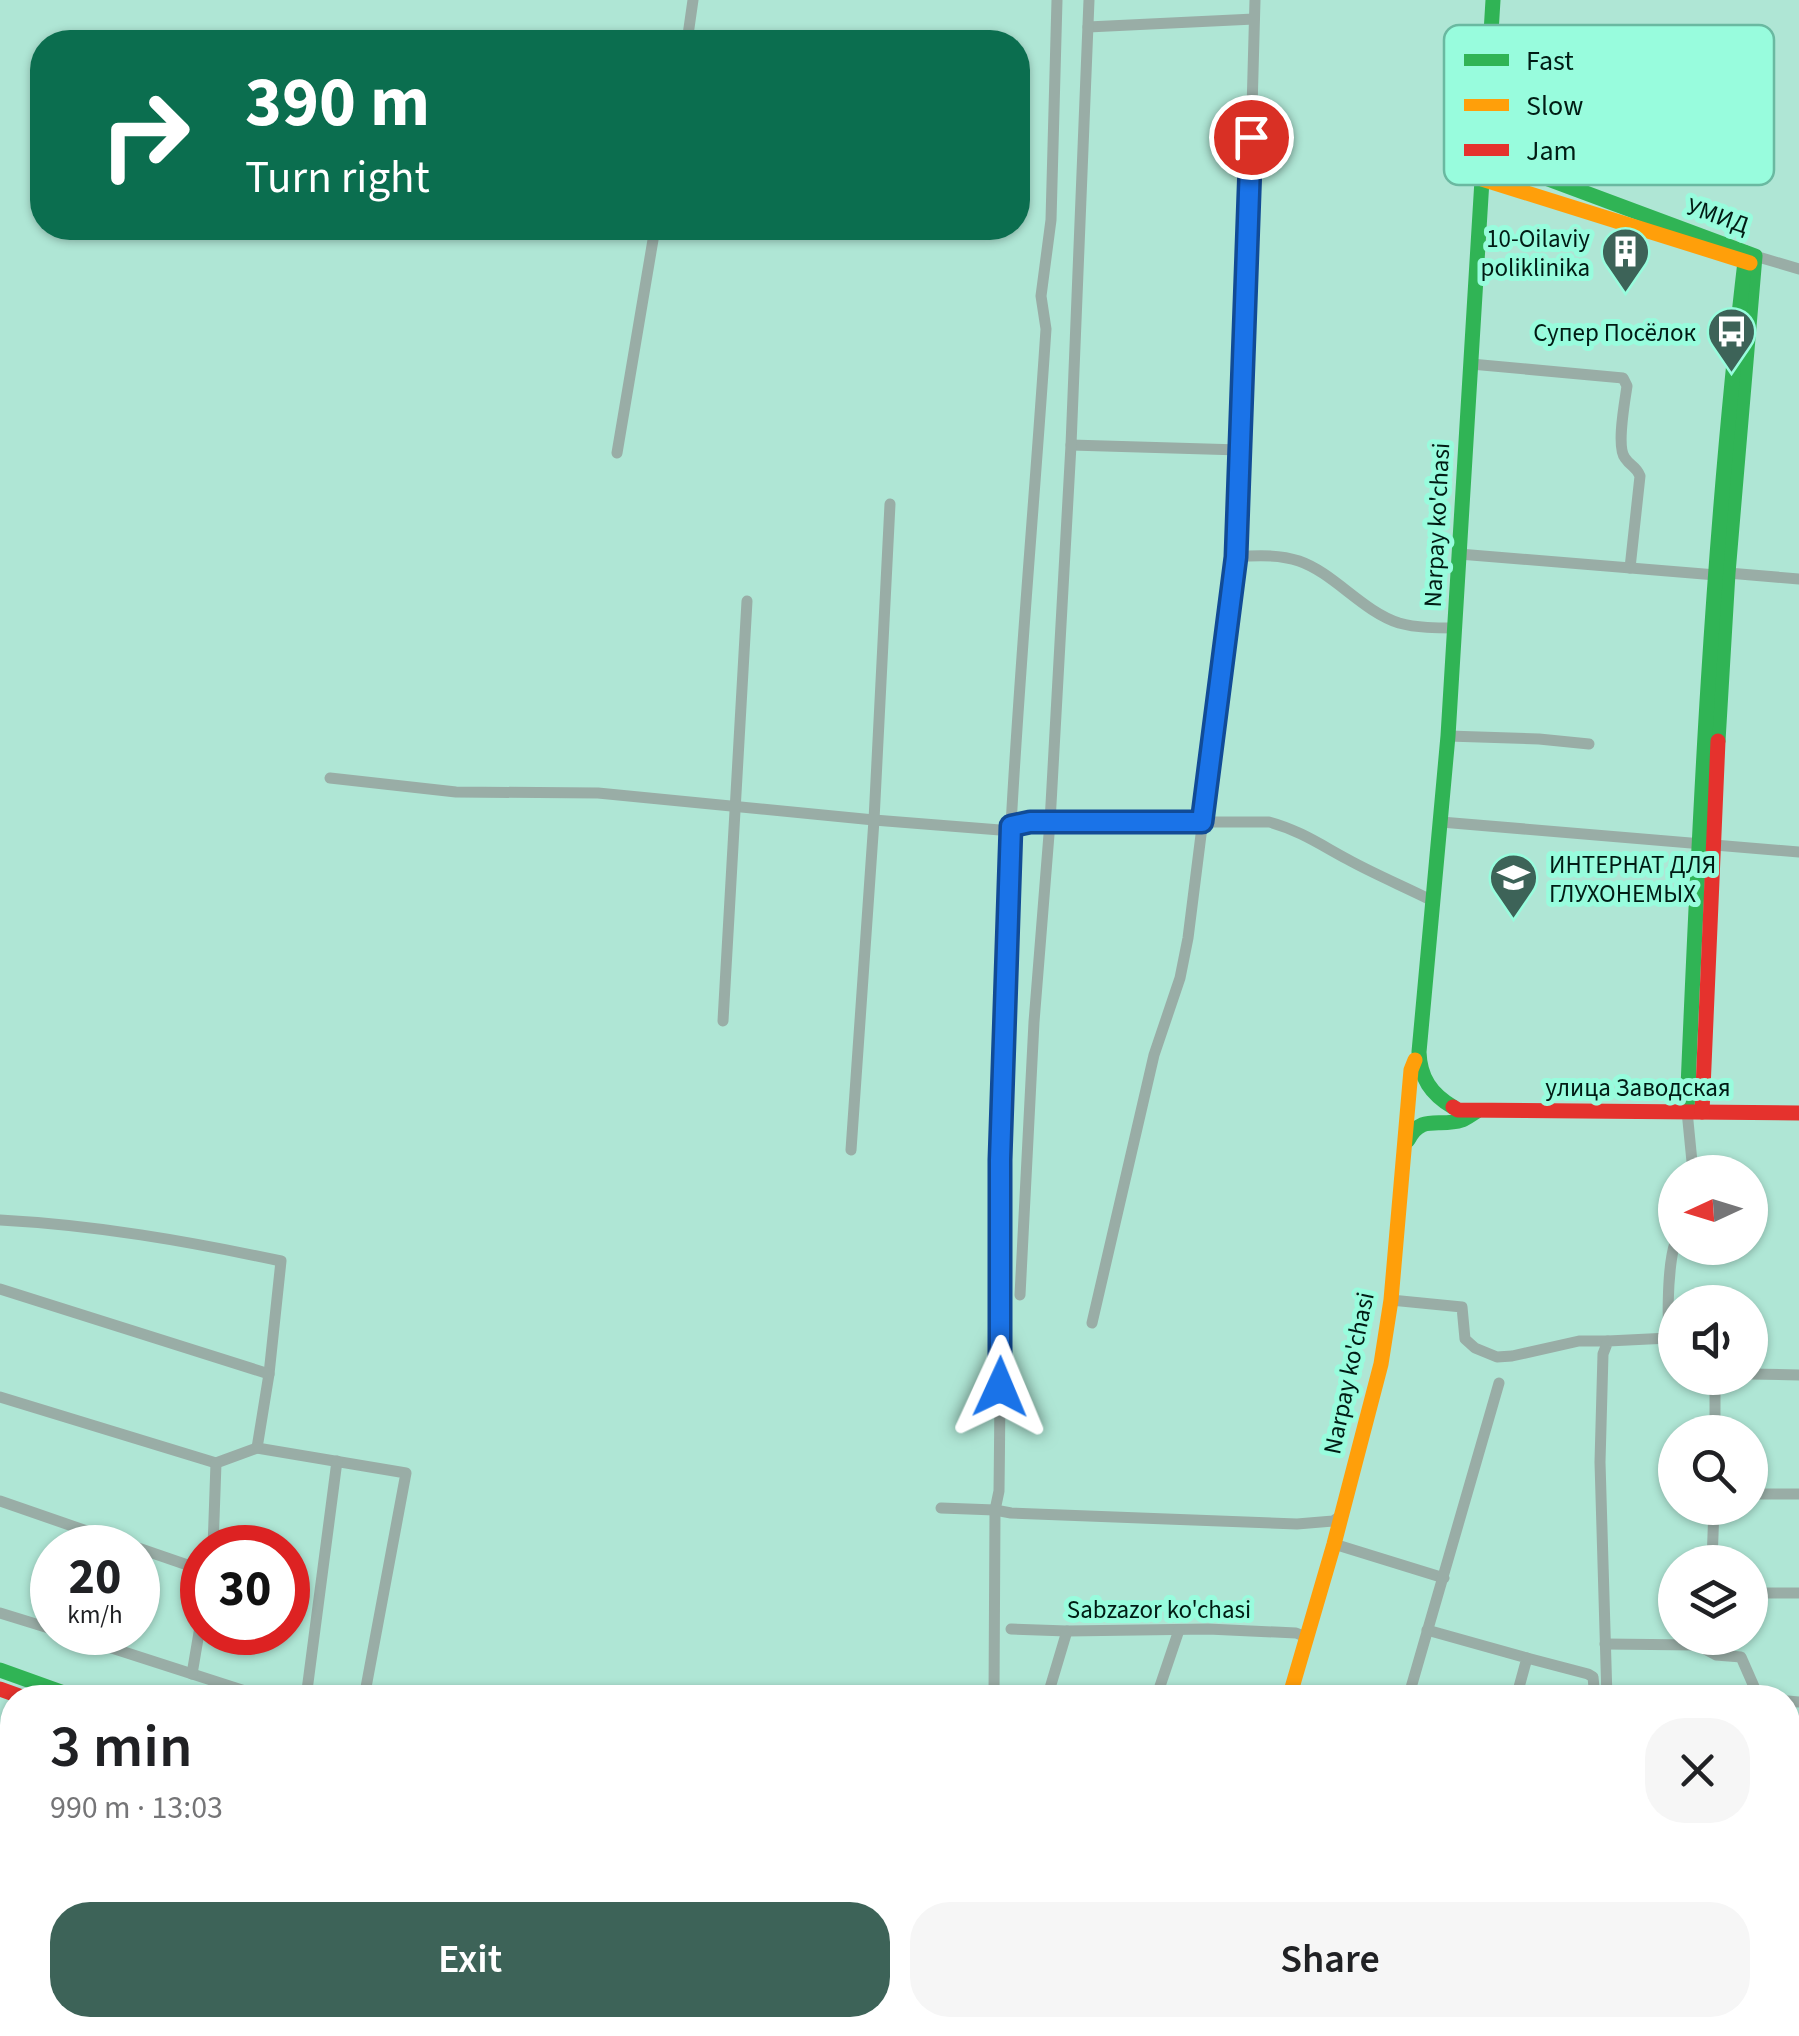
<!DOCTYPE html>
<meta charset="utf-8">
<style>
:root{--surface:#fff;--page:#f6f6f6;--text:#202124;--muted:#757577;--accent:#3d6358}
body{margin:0;font-family:"Source Sans 3",sans-serif;background:var(--page);color:var(--text);height:100vh;display:flex;flex-direction:column;font-size:38px;white-space:nowrap}
*{box-sizing:border-box;margin:0}
p{font-size:32px;color:var(--muted)}
.icon{flex:none;width:55px;height:55px;fill:none;stroke:currentColor;stroke-width:2;stroke-linecap:round;stroke-linejoin:round}
.map{position:relative;flex:1;overflow:hidden}
.side{position:absolute;left:0px;top:1685px;width:1800px;height:352px;display:flex;flex-direction:column;background:var(--surface);border-radius:40px 40px 0 0;box-shadow:0 2px 8px #0004}
.side>*{flex:none}
.banner{position:absolute;left:30px;top:30px;width:1000px;height:210px;border-radius:40px;box-shadow:0 2px 8px #0004;background:#0b6e4f;color:#fff;overflow:hidden}
.needle{width:65px;rotate:266deg}
.controls{position:absolute;left:1658px;top:1155px;display:grid;gap:20px}
.controls a{display:grid;place-items:center;width:110px;height:110px;border-radius:50%;background:var(--surface);box-shadow:0 2px 8px #0004;font-size:50px}
.speed{position:absolute;left:30px;top:1525px;display:flex;gap:20px;font-size:50px;font-weight:700;text-align:center}
.speed>*{display:grid;place-content:center;width:130px;height:130px;border-radius:50%;background:var(--surface);box-shadow:0 2px 8px #0004;line-height:1}
.speed small{font-size:25px;font-weight:400}
.speed .limit{border:15px solid #d22;background:#fff;color:#111}
.pin{position:absolute;display:grid;place-items:center;width:85px;height:85px;color:#fff;margin:-42px;border:5px solid #fff;border-radius:50%;box-shadow:0 2px 10px #0007}
.me{position:absolute;width:110px;margin:-55px;rotate:1deg;stroke-linejoin:round;filter:drop-shadow(0 0 8px #0008)}
.turn{display:flex;align-items:center;gap:35px;height:210px;padding:0 50px;font-size:45px}
.turn .icon{width:130px;height:130px;stroke-width:2.5}
.turn b{display:block;font-size:70px;line-height:85px}
.round{display:grid;place-items:center;flex:none;width:105px;height:105px;border-radius:40px;background:var(--page)}
.headline{display:flex;align-items:center;justify-content:space-between;height:170px;padding:0 50px}
h1{font-size:60px;font-weight:600;line-height:75px}
.action{display:flex;gap:20px;margin-top:auto;padding:20px 50px}
.action a{flex:1;height:115px;border-radius:40px;background:var(--accent);color:#fff;font-size:40px;font-weight:600;line-height:115px;text-align:center}
.action a+a{background:var(--page);color:var(--text)}
.map>svg:first-child{display:block}
</style>
<div class="map">
<svg width="1799" height="2036" viewBox="0 0 1799 2036">
<rect width="100%" height="100%" fill="#afe6d5"/>
<g fill="none" stroke-linecap="round" stroke-linejoin="round">
<g stroke="#99ada6" stroke-width="11">
<polyline points="1088,27 1254,19"/>
<polyline points="687,42 693,0"/>
<polyline points="1755,256 1799,269"/>
<path d="M1471,364L1623,378L1627,386C1625,401 1616,447 1625,458C1631,467 1636,466 1640,476L1630,568"/>
<polyline points="1071,445 1240,450"/>
<polyline points="617,453 655,228"/>
<polyline points="1459,554 1716,575 1728,573 1799,579"/>
<path d="M1236,557C1256,555 1279,554 1299,561C1334,573 1362,611 1399,623C1417,628 1437,628 1455,628"/>
<polyline points="1448,736 1539,739 1589,744"/>
<path d="M330,778L456,792L598,793L874,820L1000,830L1030,822H1269C1299,830 1321,845 1347,859C1374,874 1403,886 1431,900"/>
<polyline points="1441,822 1799,852"/>
<polyline points="723,1021 747,601"/>
<polyline points="1687,1111 1693,1172"/>
<polyline points="851,1150 874,820 890,504"/>
<path d="M0,1220C95,1225 187,1241 281,1261L269,1374L257,1448L406,1473L364,1698"/>
<path d="M1675,1243C1668,1263 1664,1340 1675,1356"/>
<polyline points="0,1289 269,1374"/>
<polyline points="1020,1295 1034,1022 1050,822 1071,445 1089,0"/>
<polyline points="1391,1300 1462,1307 1465,1339 1475,1348 1497,1357 1512,1356 1579,1341 1608,1341"/>
<polyline points="1092,1323 1154,1055 1180,978 1188,938 1236,557 1248,255 1255,0"/>
<polyline points="1750,1374 1799,1375"/>
<polyline points="1715,1378 1715,1432"/>
<polyline points="0,1397 216,1463"/>
<polyline points="1750,1494 1799,1494"/>
<polyline points="0,1501 136,1548"/>
<polyline points="941,1508 995,1510 1011,1513 1297,1524 1333,1521 1342,1515"/>
<polyline points="1334,1544 1444,1578"/>
<polyline points="138,1548 202,1570"/>
<polyline points="213,1548 216,1463 257,1448"/>
<polyline points="1712,1562 1714,1508"/>
<polyline points="1750,1593 1799,1593"/>
<polyline points="0,1613 52,1629"/>
<polyline points="1011,1629 1067,1631 1208,1629 1296,1633 1306,1637"/>
<polyline points="1427,1630 1527,1658 1516,1698"/>
<polyline points="62,1632 267,1698"/>
<polyline points="1605,1644 1697,1645 1716,1655 1741,1657 1759,1698"/>
<polyline points="1527,1658 1588,1674 1593,1677 1595,1698"/>
<polyline points="192,1674 202,1615"/>
<polyline points="306,1698 337,1461"/>
<path d="M994,1698L995,1510L999,1491C1002,1269 999,1047 1011,826C1020,660 1035,495 1046,329L1041,296L1051,220L1057,0"/>
<polyline points="1047,1698 1067,1631"/>
<polyline points="1156,1698 1179,1630"/>
<polyline points="1408,1698 1499,1383"/>
<polyline points="1607,1698 1600,1462 1603,1354 1608,1341 1669,1338"/>
<polyline points="1788,1701 1799,1702"/>
<polyline points="0,1761 12,1765"/>
<polyline points="0,1842 12,1803"/>
<polyline points="0,1871 12,1876"/>
<polyline points="0,1889 12,1892"/>
<polyline points="170,2025 170,2036"/>
<polyline points="455,2025 475,2036"/>
<polyline points="679,2025 698,2036"/>
<polyline points="995,2025 1015,2036"/>
<polyline points="1095,2025 1095,2036"/>
<polyline points="1418,2025 1418,2036"/>
<polyline points="22,2036 22,2025"/>
<polyline points="302,2036 303,2025"/>
<polyline points="480,2036 486,2025"/>
<polyline points="921,2036 930,2025"/>
<polyline points="947,2036 954,2025"/>
<polyline points="1616,2036 1616,2025"/>
</g>
<g stroke="#30b455" stroke-width="15">
<polyline points="1484,155 1755,256 1728,573 1718,741"/>
<path d="M1453,1107C1431,1094 1420,1078 1419,1052L1448,736L1493,0"/>
<path d="M1687,1111C1699,825 1712,538 1746,253"/>
<path d="M1408,1140C1422,1113 1439,1128 1462,1120C1467,1118 1472,1114 1477,1111"/>
<polyline points="0,1670 78,1698"/>
<polyline points="727,2025 745,2036"/>
<polyline points="759,2025 777,2036"/>
</g>
<g stroke="#ff9f0a" stroke-width="15">
<polyline points="1482,179 1750,263"/>
<polyline points="1289,1698 1334,1544 1381,1364 1391,1300 1411,1070 1415,1060"/>
<polyline points="1219,2036 1220,2025"/>
</g>
<g stroke="#e5322d" stroke-width="15">
<polyline points="1453,1107 1458,1110 1799,1113"/>
<polyline points="1702,1112 1718,741"/>
<polyline points="0,1689 25,1698"/>
</g>
</g>
<g fill="none" stroke-linecap="round" stroke-linejoin="round">
<defs>
<polyline id="route" points="1000,1387 1000,1160 1011,826 1030,822 1202,822 1236,557 1251,137"/>
</defs>
<use href="#route" stroke="#114b97" stroke-width="25"/>
<use href="#route" stroke="#1a73e8" stroke-width="18"/>
</g>
<defs>
<symbol id="building-pin" viewBox="-11 -11 22 30"><path d="M0 17L-7.5 6A9.5 9.5 0 1 1 7.5 6Z" fill="#3d6358" stroke="#98fcdd"/><path d="M-4-6H4V6H1V3H-1V6H-4ZM-2.5-4.3h1.7v1.8h-1.7ZM.8-4.3h1.7v1.8H.8ZM-2.5-1h1.7V.8h-1.7ZM.8-1h1.7V.8H.8Z" fill="#fff"/></symbol>
<symbol id="bus-pin" viewBox="-11 -11 22 30"><path d="M0 17L-7.5 6A9.5 9.5 0 1 1 7.5 6Z" fill="#3d6358" stroke="#98fcdd"/><path d="M-5-6H5V4H4V6H2V4H-2V6H-4V4H-5ZM-3.5-4V0h7V-4ZM-3.5 1.2v1.5H-2V1.2ZM2 1.2v1.5H3.5V1.2Z" fill="#fff"/></symbol>
<symbol id="school-pin" viewBox="-11 -11 22 30"><path d="M0 17L-7.5 6A9.5 9.5 0 1 1 7.5 6Z" fill="#3d6358" stroke="#98fcdd"/><path d="M0-5L7-2L0 1L-7-2ZM-4 1L0 2.5L4 1V4Q0 6-4 4Z" fill="#fff"/></symbol>
</defs>
<g fill-rule="evenodd">
<use href="#building-pin" x="1598" y="224" width="55" height="75"/>
<use href="#bus-pin" x="1704" y="304" width="55" height="75"/>
<use href="#school-pin" x="1486" y="850" width="55" height="75"/>
</g>
<g text-anchor="middle" stroke-width="10" stroke-linejoin="round" paint-order="stroke">
<g font-size="25" fill="#001c14" stroke="#98fcdd">
<text transform="translate(1718 215) rotate(19)" y="9">УМИД</text>
<text transform="translate(1436 525) rotate(-87)" y="9">Narpay ko'chasi</text>
<text x="1638" y="1096">улица Заводская</text>
<text transform="translate(1348 1373) rotate(-78)" y="9">Narpay ko'chasi</text>
<text x="1159" y="1618">Sabzazor ko'chasi</text>
</g>
<g font-size="25" fill="#001c14" stroke="#98fcdd" text-anchor="end">
<text x="1590" y="247">10-Oilaviy<tspan x="1590" dy="29">poliklinika</tspan></text>
<text x="1696" y="341">Супер Посёлок</text>
<text x="1549" y="873" text-anchor="start">ИНТЕРНАТ ДЛЯ<tspan x="1549" dy="29">ГЛУХОНЕМЫХ</tspan></text>
</g>
</g>
<rect x="1444" y="25" width="330" height="160" rx="15" fill="#98fcdd" stroke="#6ab9a1" stroke-width="2.5"/>
<rect x="1464" y="54" width="45" height="12" fill="#30b455"/>
<rect x="1464" y="99" width="45" height="12" fill="#ff9f0a"/>
<rect x="1464" y="144" width="45" height="12" fill="#e5322d"/>
<g font-size="28" fill="#001c14">
<text x="1526" y="70">Fast</text>
<text x="1526" y="115">Slow</text>
<text x="1526" y="160">Jam</text>
</g>
</svg>
<div class="controls">
<a><svg class="needle" viewBox="-14 -14 28 28"><path d="M0-13l5 13h-10z" fill="#e53935"/><path d="M0 13l5-13h-10z" fill="#757577"/></svg></a>
<a><svg class="icon" aria-label="sound" viewBox="0 0 24 24"><path d="M4 9h4l5-4v14l-5-4H4zM17 9q2 3 0 6"/></svg></a>
<a><svg class="icon" aria-label="search" viewBox="0 0 24 24"><circle cx="10" cy="10" r="6"/><path d="M15 15l6 6"/></svg></a>
<a><svg class="icon" aria-label="layers" viewBox="0 0 24 24"><path d="M12 4l9 5-9 5-9-5zM3 14l9 5 9-5"/></svg></a>
</div>
<div class="speed"><div>20<small>km/h</small></div><div class="limit">30</div></div>
<div class="pin" style="left:1251px;top:137px;background:#d93025"><svg class="icon" aria-label="arrive" viewBox="0 0 24 24"><path d="M6 21V4h12l-3 4 3 4H6"/></svg></div>
<svg class="me" style="left:1000px;top:1387px" viewBox="-20 -20 40 40"><path d="M0-17L14 15 0 8-14 15z" fill="#1a73e8" stroke="#fff" stroke-width="4"/></svg>
<div class="banner">
<div class="turn"><svg class="icon" aria-label="right" viewBox="0 0 24 24"><path d="M7 20v-9h11M14 6l5 5-5 5"/></svg><div><b>390 m</b>Turn right</div></div>
</div>
<section class="side">
<div class="headline"><div><h1>3 min</h1><p>990 m · 13:03</p></div><a class="round"><svg class="icon" aria-label="close" viewBox="0 0 24 24"><path d="M6 6l12 12M18 6L6 18"/></svg></a></div>
<div class="action"><a>Exit</a><a>Share</a></div>
</section>
</div>
